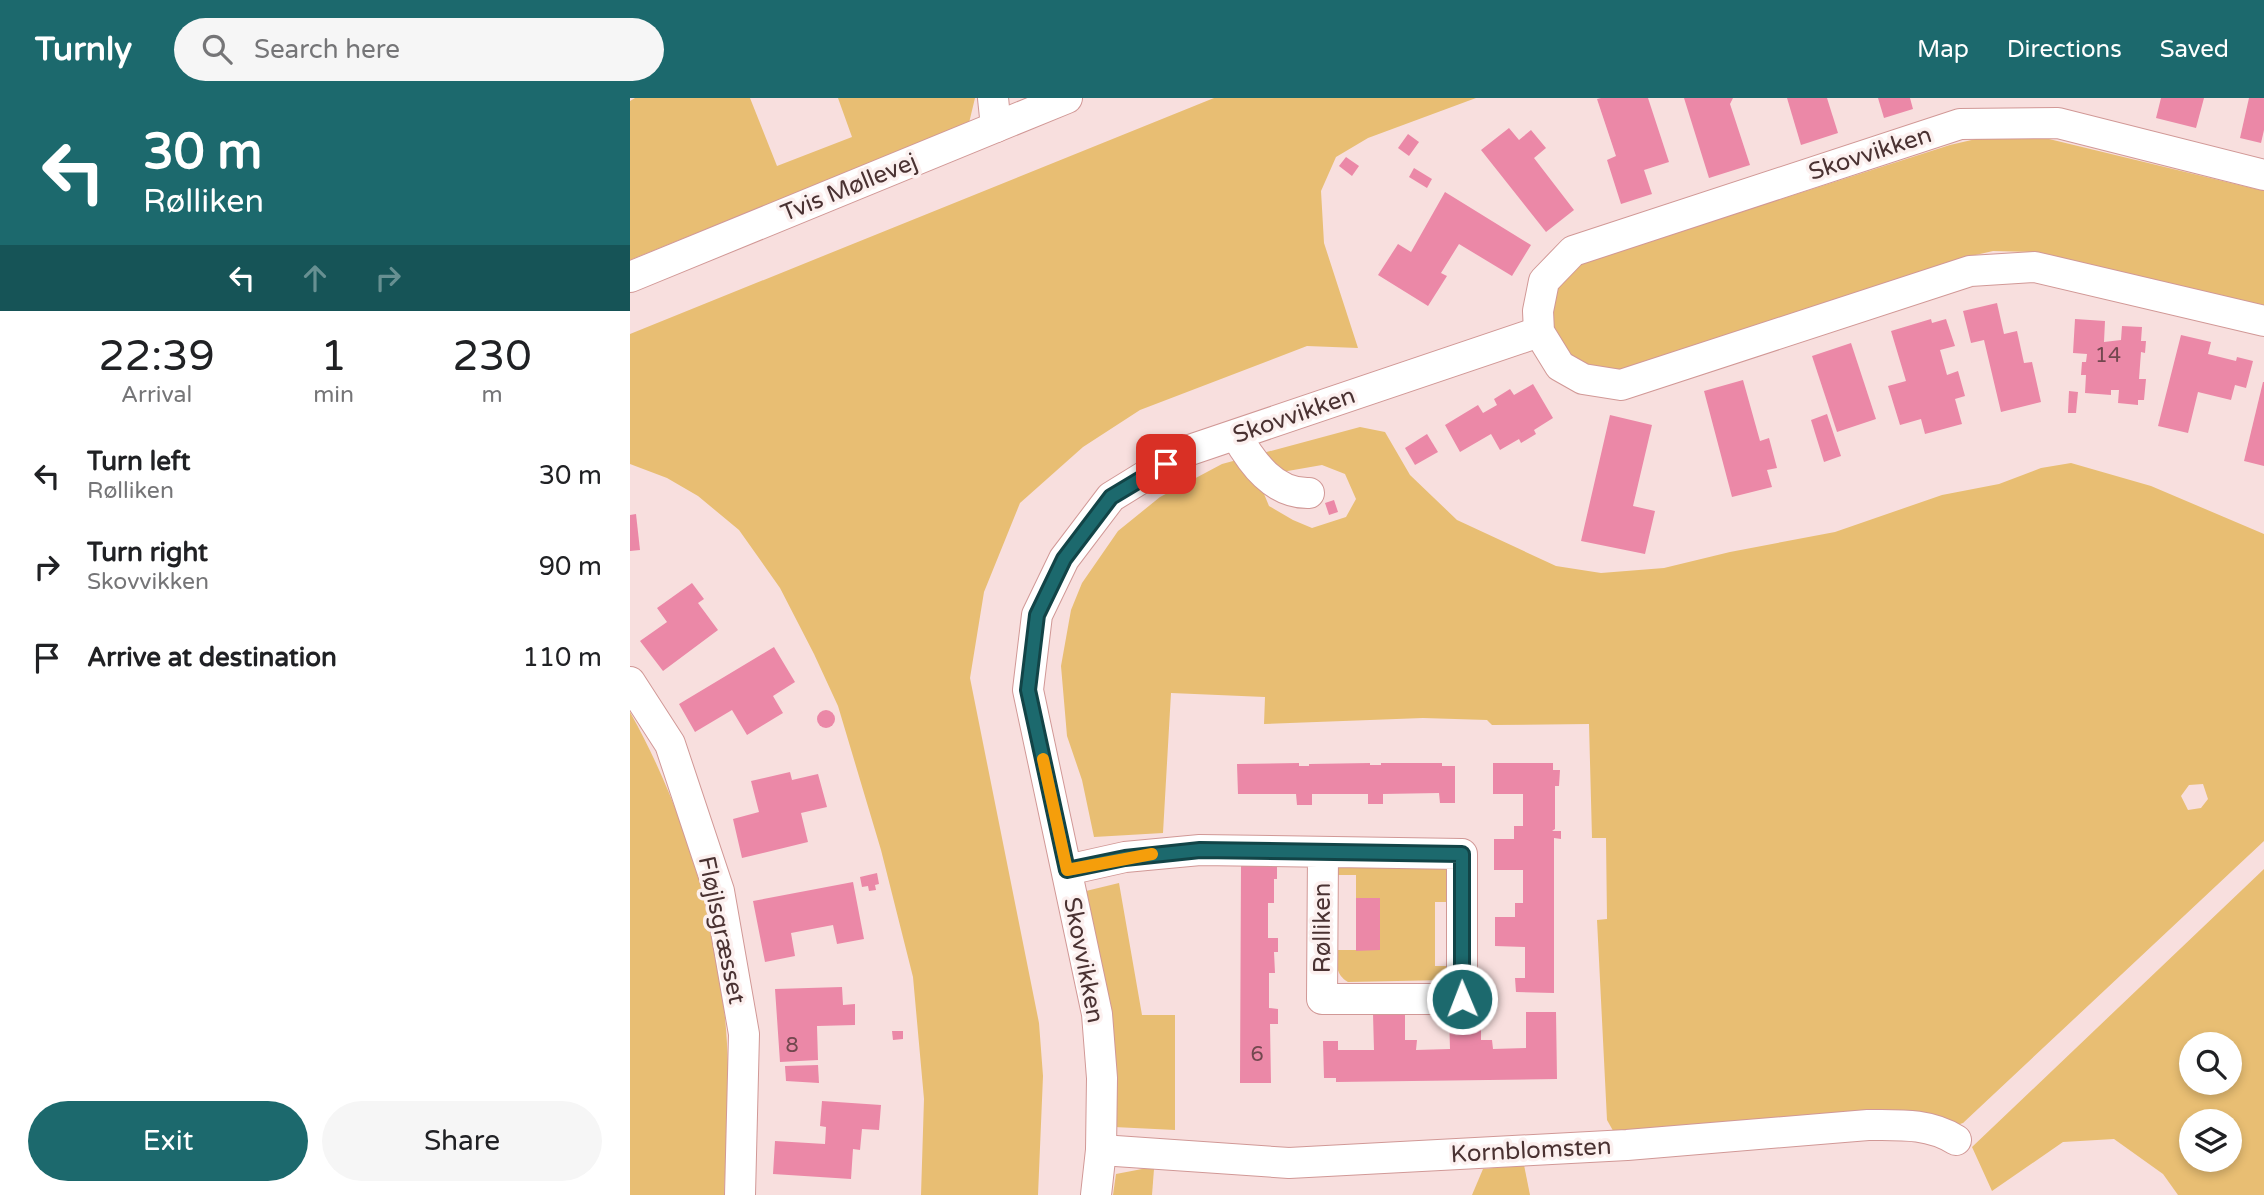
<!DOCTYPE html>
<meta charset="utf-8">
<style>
:root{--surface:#fff;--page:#f6f6f6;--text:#202124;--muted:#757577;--accent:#1c696d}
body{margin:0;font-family:"Varela Round",sans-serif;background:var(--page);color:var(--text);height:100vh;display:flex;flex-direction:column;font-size:26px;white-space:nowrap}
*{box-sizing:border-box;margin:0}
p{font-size:23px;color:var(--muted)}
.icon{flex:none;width:38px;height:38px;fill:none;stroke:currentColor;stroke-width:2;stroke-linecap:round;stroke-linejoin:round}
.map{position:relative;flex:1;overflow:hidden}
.side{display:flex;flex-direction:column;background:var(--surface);width:630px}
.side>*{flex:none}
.hud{background:#1c696d;color:#fff;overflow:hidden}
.tools{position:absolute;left:1549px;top:934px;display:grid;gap:14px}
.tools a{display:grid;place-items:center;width:63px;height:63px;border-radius:50%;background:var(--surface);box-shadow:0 4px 10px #0003;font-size:35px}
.pin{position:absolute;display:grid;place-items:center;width:60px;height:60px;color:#fff;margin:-30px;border-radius:14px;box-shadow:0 4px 10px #0006}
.me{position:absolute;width:77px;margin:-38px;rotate:359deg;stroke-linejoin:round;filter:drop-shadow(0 0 5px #0008)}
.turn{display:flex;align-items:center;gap:24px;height:147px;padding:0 28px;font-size:32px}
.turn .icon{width:91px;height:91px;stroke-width:2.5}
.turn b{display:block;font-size:49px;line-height:60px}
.lanes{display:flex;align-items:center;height:66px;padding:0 28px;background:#0003;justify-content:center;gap:35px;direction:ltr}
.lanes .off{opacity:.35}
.eta{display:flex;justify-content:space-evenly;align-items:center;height:119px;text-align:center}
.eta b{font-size:42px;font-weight:600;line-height:49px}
.action{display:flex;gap:14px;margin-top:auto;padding:14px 28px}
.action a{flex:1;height:80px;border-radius:42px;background:var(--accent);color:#fff;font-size:28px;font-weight:600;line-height:80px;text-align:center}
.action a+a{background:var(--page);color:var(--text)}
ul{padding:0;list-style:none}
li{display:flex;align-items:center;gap:21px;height:91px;padding:0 28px}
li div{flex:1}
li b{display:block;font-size:26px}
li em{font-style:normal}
header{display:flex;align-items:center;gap:42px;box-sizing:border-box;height:98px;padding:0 35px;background:var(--accent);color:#fff}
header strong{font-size:33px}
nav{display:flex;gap:38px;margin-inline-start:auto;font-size:24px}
.search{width:490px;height:63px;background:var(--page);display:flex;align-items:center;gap:18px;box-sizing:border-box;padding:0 24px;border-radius:38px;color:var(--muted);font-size:26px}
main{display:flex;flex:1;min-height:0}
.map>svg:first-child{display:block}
</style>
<header>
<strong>Turnly</strong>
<div class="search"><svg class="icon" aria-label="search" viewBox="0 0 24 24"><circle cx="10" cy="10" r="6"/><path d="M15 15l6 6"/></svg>Search here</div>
<nav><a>Map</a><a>Directions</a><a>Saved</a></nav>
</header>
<main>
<section class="side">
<div class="hud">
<div class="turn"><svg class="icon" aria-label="left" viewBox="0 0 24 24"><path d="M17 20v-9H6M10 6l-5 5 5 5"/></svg><div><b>30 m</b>Rølliken</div></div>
<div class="lanes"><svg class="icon" aria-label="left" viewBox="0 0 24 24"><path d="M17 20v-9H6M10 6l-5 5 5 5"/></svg><svg class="icon off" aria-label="ahead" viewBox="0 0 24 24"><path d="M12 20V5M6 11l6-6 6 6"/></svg><svg class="icon off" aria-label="right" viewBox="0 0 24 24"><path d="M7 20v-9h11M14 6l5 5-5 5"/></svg></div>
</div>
<div class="eta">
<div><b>22:39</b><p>Arrival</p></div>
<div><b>1</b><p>min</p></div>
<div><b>230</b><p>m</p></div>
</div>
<ul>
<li><svg class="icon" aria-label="left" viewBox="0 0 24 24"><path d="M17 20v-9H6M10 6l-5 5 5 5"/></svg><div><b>Turn left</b><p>Rølliken</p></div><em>30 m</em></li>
<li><svg class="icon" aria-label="right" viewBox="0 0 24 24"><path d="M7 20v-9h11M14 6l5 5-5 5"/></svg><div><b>Turn right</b><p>Skovvikken</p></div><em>90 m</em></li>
<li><svg class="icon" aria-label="arrive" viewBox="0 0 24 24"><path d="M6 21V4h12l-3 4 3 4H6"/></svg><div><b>Arrive at destination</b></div><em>110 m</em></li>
</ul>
<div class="action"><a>Exit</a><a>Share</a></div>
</section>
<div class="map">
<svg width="1634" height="1097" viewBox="0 0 1634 1097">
<rect width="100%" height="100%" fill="#f8dfde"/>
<g fill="#e8be73" fill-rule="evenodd">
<polygon points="5,0 120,0 147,68 222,39 208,0 345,0 339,25 0,162 0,3"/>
<polygon points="584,0 846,0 738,40 706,59 691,93 694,145 728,250 677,248 510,312 453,349 390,405 354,494 340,580 409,925 413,978 408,1097 291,1097 294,1001 283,879 251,752 208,608 184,556 150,490 109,432 68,398 37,380 0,366 0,236"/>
<path d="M1378,39L1419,41L1634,93V210L1404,154L1363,153L1337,159L992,272C952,277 918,255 922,211C922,206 921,199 923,194C928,181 943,171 954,164L1320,47L1346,41Z"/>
<path d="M730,329L755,334L780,377L827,422L926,468L971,475L1034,470L1100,454L1205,434L1312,397L1369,386L1411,370L1441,365L1521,388L1634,436V743L1333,1025L1324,1028L986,1038L977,1022L967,822L977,821L976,740H962L959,626L862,627L857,622L793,620L634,626L635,599L541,595L533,735L464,739L452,682L437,638L431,568L441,512L452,485L488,433L530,399L592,366ZM692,367L715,376L726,401L716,419L682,430L663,422L639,408L632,391L652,374ZM1573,686L1578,701L1571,710L1558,712L1551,698L1559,687Z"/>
<path d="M0,614C60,722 95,846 98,970C99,1012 96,1055 94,1097H0Z"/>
<path d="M714,763L820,765L827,804H805V868H827L826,877L816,882L718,884C705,876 707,867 707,852H750V800H726V777H705V772Z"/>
<path d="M1634,771V1097H1548L1533,1076L1484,1041L1433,1044L1362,1093L1342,1049ZM1561,947H1600V985H1561ZM1561,1024H1600V1062H1561Z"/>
<polygon points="489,785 512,917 545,917 545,1032 484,1029 456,793"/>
<polygon points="894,1067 900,1097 842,1097 853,1071"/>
<polygon points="512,1071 524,1071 522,1097 483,1097 486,1076"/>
</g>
<g fill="#eb88a7">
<polygon points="971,0 1018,0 1039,64 1014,72 1022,96 991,106 977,62 986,58 967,1"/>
<polygon points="1054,0 1103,0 1100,6 1120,67 1079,80"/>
<polygon points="1157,0 1197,0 1208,35 1171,47"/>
<polygon points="1248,0 1280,0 1283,11 1254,20"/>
<polygon points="1531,0 1574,0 1566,30 1526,20"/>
<polygon points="1619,0 1634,0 1634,32 1631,45 1610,40"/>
<polygon points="879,30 889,42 901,32 916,50 904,60 944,112 916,134 851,52"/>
<polygon points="778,36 789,44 779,58 768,50"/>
<polygon points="716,59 729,68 722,78 709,68"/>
<polygon points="784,70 802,81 797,90 779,79"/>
<polygon points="815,94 901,147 882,178 829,146 811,175 817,178 798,208 748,177 768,146 781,154"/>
<polygon points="1367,205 1374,236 1387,233 1394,265 1402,264 1411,304 1371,314 1354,242 1341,245 1333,213"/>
<polygon points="1301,221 1302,225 1316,221 1325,248 1310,252 1317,277 1328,273 1335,298 1325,301 1332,326 1295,336 1291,321 1270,327 1258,288 1276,283 1261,233"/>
<polygon points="1445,221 1475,223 1474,244 1491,242 1492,228 1512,229 1511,243 1516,243 1515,255 1511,254 1509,281 1516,281 1514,302 1508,302 1508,307 1488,305 1489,292 1481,292 1481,297 1455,295 1456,277 1451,277 1452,264 1456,264 1457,256 1443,255"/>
<polygon points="1551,237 1581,244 1578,256 1606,263 1607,259 1623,263 1616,290 1605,287 1601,302 1568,294 1558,335 1528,328"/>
<polygon points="1221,245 1246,321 1207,334 1182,258"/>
<polygon points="1113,282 1130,343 1139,340 1147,370 1137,372 1142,389 1102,399 1074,293"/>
<polygon points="1633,284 1634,284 1634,368 1614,363"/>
<polygon points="903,286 923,320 904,332 906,336 891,345 889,341 870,352 861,336 830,354 815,327 848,307 853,315 867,307 864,301 880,291 884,297"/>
<polygon points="1439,293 1448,294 1446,315 1438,315"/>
<polygon points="1197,316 1211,358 1194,364 1181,322"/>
<polygon points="980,317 1022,327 1003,408 1025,413 1015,456 951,443"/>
<polygon points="797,336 808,354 785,367 775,350"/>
<polygon points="704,402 708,414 699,417 695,405"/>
<polygon points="6,416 10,452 0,453 0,417"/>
<polygon points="62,485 74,501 68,505 88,532 33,573 10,543 37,524 27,510"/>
<polygon points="144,549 165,584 143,598 153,615 117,637 102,612 65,634 49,606"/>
<circle cx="196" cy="621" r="9"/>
<polygon points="669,665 669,668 679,668 679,666 740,665 740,667 751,667 751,665 812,665 812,668 825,668 825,705 810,705 809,695 753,696 753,706 738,706 738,696 682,696 682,707 667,707 666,696 608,696 607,666"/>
<polygon points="863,665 923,665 923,672 930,672 929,688 925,688 925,731 922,733 931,733 931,741 924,740 924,895 886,894 885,880 895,880 895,849 865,848 865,819 885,819 885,805 893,805 893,772 864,772 864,741 884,741 884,728 893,728 893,696 863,696"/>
<polygon points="160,674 162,682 188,676 197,709 171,715 178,744 112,760 103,721 129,714 121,683"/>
<polygon points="611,767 647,767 647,781 644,781 644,805 638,805 638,840 648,840 648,854 644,854 645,875 639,875 639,910 648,911 648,926 640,926 641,985 610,985"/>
<polygon points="247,775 249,786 245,787 246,792 239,793 238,788 232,789 230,779"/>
<polygon points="223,784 234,841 207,846 203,827 161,835 165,858 135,864 123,803"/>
<polygon points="726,800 750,800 750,852 726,853"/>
<polygon points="212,889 213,907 225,906 225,927 187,928 188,962 150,964 145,891"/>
<polygon points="896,914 926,914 927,981 706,984 706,980 694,980 693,943 708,943 708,952 744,952 743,916 775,916 775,942 787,942 786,952 820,951 819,915 851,915 851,942 862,942 863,951 896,950"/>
<polygon points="262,933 273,933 273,941 263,942"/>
<polygon points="188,967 189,985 156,983 155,968"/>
<polygon points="192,1003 251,1007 249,1032 232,1031 230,1052 223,1051 221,1081 143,1076 145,1043 195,1046 196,1029 190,1028"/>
</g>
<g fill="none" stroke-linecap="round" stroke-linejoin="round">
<defs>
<g id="minor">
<polyline points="363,0 366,29"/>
<polyline points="1634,77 1428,25 1330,26 943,153 914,183 908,213 909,234 930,268 953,281 991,287 1340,173 1405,169 1634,223"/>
<polyline points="0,179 437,0"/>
<path d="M606,337C622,365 644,396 679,395"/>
<polyline points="0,584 40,646 89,793 114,936 110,1097"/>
<polyline points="437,772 495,759 570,752 832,756 832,901 692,901 693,755"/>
<path d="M471,1052L659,1065L997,1047L1238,1027C1269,1027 1299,1025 1326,1042"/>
<polyline points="466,1097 471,1052 472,980 467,916 398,592 407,517 434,461 481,399 554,354 909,234"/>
</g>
</defs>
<use href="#minor" stroke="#d19896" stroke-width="32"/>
<use href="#minor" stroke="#fff" stroke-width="30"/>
</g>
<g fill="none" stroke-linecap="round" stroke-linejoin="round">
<defs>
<polyline id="route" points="536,366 481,399 434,461 407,517 398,592 437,772 495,760 570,752 832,756 832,901"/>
</defs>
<use href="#route" stroke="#124447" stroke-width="18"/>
<use href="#route" stroke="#1c696d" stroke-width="12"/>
<polyline stroke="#f59e0b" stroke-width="12" points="413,661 437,772 522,756"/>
</g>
<g text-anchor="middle" stroke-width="7" stroke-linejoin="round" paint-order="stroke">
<g font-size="21" fill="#72484f">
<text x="1478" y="264">14</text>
<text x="162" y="954">8</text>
<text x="627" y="963">6</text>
</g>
<g font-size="24" fill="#4a3232" stroke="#fcf0ef">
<text transform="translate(1240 55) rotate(-18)" y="8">Skovvikken</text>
<text transform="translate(219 89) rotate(-22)" y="8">Tvis Møllevej</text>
<text transform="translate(664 317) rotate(-19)" y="8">Skovvikken</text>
<text transform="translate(692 830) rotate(-90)" y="8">Rølliken</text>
<text transform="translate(92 832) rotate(78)" y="8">Fløjlsgræsset</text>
<text transform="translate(454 862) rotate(79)" y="8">Skovvikken</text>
<text transform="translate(901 1052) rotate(-3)" y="8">Kornblomsten</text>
</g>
</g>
</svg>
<div class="tools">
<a><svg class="icon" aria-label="search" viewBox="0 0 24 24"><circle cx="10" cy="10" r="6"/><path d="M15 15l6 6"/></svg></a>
<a><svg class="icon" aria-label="layers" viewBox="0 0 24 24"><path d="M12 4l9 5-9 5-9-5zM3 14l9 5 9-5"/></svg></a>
</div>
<div class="pin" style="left:536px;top:366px;background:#d93025"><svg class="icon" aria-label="arrive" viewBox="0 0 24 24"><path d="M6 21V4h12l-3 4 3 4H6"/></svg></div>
<svg class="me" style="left:832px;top:901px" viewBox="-20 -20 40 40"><circle r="17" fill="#1c696d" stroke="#fff" stroke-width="3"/><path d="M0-11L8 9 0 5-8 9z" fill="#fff"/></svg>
</div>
</main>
